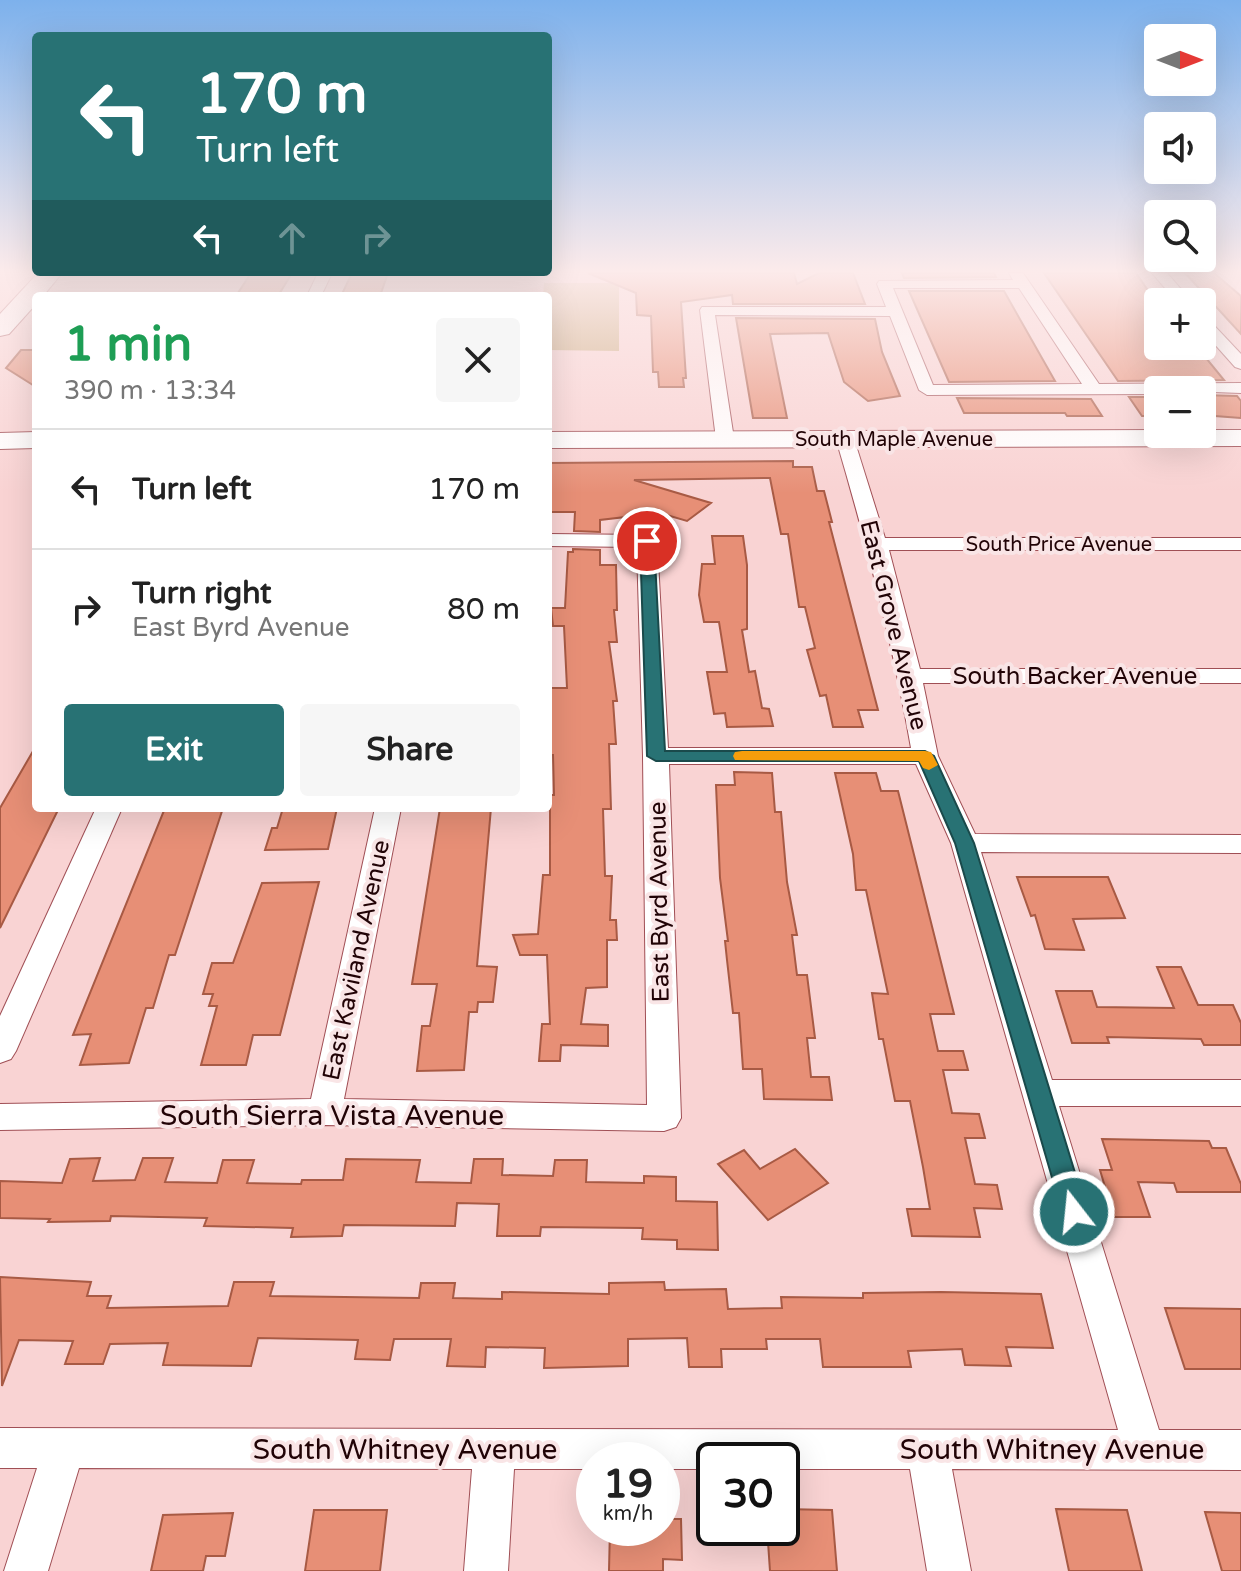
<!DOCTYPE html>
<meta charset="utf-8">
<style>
:root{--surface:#fff;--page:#f6f6f6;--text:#222;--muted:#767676;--line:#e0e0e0;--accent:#287274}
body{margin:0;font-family:"Varela Round",sans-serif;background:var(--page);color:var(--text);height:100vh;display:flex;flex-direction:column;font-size:30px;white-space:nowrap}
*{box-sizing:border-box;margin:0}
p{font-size:26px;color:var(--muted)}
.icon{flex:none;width:44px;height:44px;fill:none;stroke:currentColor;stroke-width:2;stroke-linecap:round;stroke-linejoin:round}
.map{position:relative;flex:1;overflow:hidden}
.side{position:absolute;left:32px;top:292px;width:520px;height:520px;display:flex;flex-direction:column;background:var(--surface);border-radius:8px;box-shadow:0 8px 32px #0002}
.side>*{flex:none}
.banner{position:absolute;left:32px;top:32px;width:520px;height:244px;border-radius:8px;box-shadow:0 8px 32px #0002;background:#287274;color:#fff;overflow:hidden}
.needle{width:52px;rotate:90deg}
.tools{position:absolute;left:1144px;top:24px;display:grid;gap:16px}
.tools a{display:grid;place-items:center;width:72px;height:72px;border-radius:8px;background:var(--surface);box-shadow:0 8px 32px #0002;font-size:40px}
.speed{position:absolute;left:576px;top:1442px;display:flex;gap:16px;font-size:40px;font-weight:700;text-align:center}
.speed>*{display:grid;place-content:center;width:104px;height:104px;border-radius:50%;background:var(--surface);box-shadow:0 8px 32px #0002;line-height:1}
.speed small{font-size:20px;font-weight:400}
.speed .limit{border:4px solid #111;border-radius:12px;background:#fff;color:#111}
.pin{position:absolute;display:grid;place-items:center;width:68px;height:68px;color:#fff;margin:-34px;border:4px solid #fff;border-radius:50%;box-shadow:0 2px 8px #0007}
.me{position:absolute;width:88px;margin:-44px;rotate:344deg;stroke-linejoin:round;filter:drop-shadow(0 0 6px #0008)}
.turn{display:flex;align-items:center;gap:28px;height:168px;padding:0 32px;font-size:36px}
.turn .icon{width:104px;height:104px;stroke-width:2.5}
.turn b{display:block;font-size:56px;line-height:68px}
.lanes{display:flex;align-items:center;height:76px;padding:0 32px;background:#0003;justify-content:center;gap:40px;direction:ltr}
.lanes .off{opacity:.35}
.round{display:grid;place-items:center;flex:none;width:84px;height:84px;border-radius:8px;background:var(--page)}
.summary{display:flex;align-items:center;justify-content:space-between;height:136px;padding:0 32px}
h1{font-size:48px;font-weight:700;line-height:60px;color:#1e9e55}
.primary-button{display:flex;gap:16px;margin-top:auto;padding:16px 32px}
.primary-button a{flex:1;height:92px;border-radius:8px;background:var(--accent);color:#fff;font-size:32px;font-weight:700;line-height:92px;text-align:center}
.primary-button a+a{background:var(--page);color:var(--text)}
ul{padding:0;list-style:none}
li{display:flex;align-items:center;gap:24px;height:120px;padding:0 32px;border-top:2px solid var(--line)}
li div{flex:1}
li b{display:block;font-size:30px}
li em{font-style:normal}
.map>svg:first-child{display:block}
</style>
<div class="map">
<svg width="1241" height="1571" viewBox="0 0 1241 1571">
<rect width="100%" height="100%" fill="#f9d3d3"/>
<polygon fill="#c7a776" points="544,283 619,283 619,351 548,350 548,296 543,296"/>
<g fill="#e78f76" stroke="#a85a44" stroke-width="2">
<polygon points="251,273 292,273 278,296 238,293"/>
<polygon points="352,273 388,273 381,293 341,296"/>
<polygon points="588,273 794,273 797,284 819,273 853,273 865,304 733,304 732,295 681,302 686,378 683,378 684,387 659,387 658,372 653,372 651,316 637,315 636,293"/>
<polygon points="902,273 994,273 996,277 904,278"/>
<polygon points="1044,273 1136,273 1158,305 1158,346 1190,346 1202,358 1202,353 1224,380 1118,381"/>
<polygon points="1185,273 1214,273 1241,296 1241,334"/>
<polygon points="909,291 1004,291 1055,381 949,382"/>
<polygon points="736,318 875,319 882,352 900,396 868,401 844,382 828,333 770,334 787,418 753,418"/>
<polygon points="21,350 36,350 36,387 6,368"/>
<polygon points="1202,395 1237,396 1241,401 1241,418 1202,415"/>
<polygon points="1129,397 1154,397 1158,403 1158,416 1142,416"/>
<polygon points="957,398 1091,399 1102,416 1067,416 1065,413 964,413"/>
<polygon points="793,461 793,467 812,467 817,491 824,491 832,522 829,522 878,710 858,710 863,727 833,727 826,695 820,696 807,650 815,648 805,607 799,607 788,534 781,534 770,478 634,480 711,503 687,521 660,513 600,520 600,532 574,531 575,512 548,512 548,463"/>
<polygon points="712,536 743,536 747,565 747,629 742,630 749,672 755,671 762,708 769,709 773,726 727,727 725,713 714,714 707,672 727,672 719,622 704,622 699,595 702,564 715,564"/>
<polygon points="573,549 600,550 600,565 616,565 617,610 614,610 617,642 609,642 617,701 613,701 616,744 609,744 611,809 603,809 605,876 612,876 610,920 616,920 617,940 607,940 607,987 586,988 581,1024 608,1025 608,1046 561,1045 560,1061 539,1061 542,1024 550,1024 547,955 520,955 513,935 538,934 543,875 550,875 550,795 554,795 553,755 548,755 548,701 550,688 567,688 564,626 553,626 551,608 565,608 568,552 573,552"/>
<polygon points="36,746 36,808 59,808 0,928 0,808"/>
<polygon points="734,772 772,773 775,812 781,812 787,882 797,935 792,935 797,975 807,975 815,1038 807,1038 811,1077 829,1077 832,1100 764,1099 762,1069 743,1069 739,1013 733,1013 727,960 725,941 728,941 720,878 716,785 735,785"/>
<polygon points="835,773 876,773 881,791 898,791 954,1014 930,1014 938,1051 963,1051 968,1070 943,1070 952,1113 979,1114 985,1138 965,1138 975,1184 997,1185 1002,1209 974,1208 980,1237 912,1236 907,1209 930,1209 923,1167 910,1101 895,1101 883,1039 879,1039 872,993 888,994 866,890 856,890 853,854"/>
<polygon points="165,808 223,808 175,955 169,955 153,1008 146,1008 129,1063 80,1065 91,1034 73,1035"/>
<polygon points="283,808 337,808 328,849 265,850 272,828 277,828"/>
<polygon points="440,808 491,808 477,966 497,967 493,1002 478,1002 477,1012 469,1012 464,1070 417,1071 422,1026 430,1026 437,984 412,984"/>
<polygon points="1017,877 1108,877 1125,918 1073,919 1084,950 1045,949 1035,915 1031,916"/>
<polygon points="319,882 280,1035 253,1035 246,1065 201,1065 217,1006 209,1006 213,994 203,994 212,963 233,963 262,883"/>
<polygon points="1157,967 1181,967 1198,1005 1233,1005 1241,1023 1241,1045 1204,1045 1201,1039 1107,1037 1109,1043 1072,1043 1056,991 1092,991 1097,1007 1174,1008"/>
<polygon points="1102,1139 1209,1141 1212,1148 1226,1148 1241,1184 1241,1192 1177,1192 1174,1183 1138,1182 1150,1217 1114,1217 1100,1170 1112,1170"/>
<polygon points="795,1149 828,1183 768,1220 718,1164 744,1150 760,1169"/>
<polygon points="100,1158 93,1181 135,1180 143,1158 173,1158 165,1182 217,1183 223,1160 254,1160 247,1183 301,1184 302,1180 343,1180 346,1159 420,1160 416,1182 471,1183 474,1159 503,1159 502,1175 553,1176 555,1160 587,1160 586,1182 644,1183 644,1176 676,1177 676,1201 717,1202 718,1250 677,1249 677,1240 642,1239 643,1228 541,1227 540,1236 497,1236 499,1204 457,1203 455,1226 344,1225 342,1236 291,1237 293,1228 204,1226 207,1218 111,1216 110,1221 48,1222 50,1219 0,1218 0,1181 62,1183 70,1159"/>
<polygon points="0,1277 91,1282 87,1296 111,1296 107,1308 228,1306 234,1282 274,1282 270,1296 419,1298 421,1283 455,1283 453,1298 502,1299 502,1292 609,1294 609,1283 664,1282 665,1290 726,1289 728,1309 782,1308 781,1297 863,1298 863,1293 941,1292 1041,1294 1053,1348 1006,1347 1011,1366 965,1365 962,1349 908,1351 911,1367 823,1367 820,1339 766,1339 767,1349 721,1349 722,1367 689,1367 687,1338 628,1339 628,1366 544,1368 545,1348 486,1347 485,1367 447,1366 451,1339 394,1339 390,1360 355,1359 358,1340 258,1338 251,1366 163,1365 168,1343 110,1344 103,1364 65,1364 73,1341 19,1340 2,1386"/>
<polygon points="1165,1308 1241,1309 1241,1369 1185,1369"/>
<polygon points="782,1509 832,1510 837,1571 770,1571 768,1542 784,1542"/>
<polygon points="1056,1509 1127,1510 1142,1571 1069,1571"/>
<polygon points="314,1510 387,1510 380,1571 305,1571"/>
<polygon points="1205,1512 1241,1513 1241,1571 1222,1571"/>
<polygon points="233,1513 225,1556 206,1556 203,1571 151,1571 163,1515"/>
<polygon points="662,1519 681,1519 682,1560 663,1559 663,1571 609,1571 610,1528 662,1528"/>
</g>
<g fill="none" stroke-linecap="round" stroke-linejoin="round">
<defs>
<g id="street">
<polygon points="318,273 332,273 321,296 307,296"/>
<path d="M1009,273H1023L1099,384L1241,383V393L1158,390V394L927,395L919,390L890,316L715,315L734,439L725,444L716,439L700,310L702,307H886L877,284L879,281L1013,280ZM893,288H1019L1082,384L933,385Z"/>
<polygon points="1152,273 1167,273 1192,302 1177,302"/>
<polygon points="1202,316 1207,318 1241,354 1241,369 1235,367 1202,330"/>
<path d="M845,434L854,439L885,538H1241V550H889L920,669H1241V683H923L938,756L975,834L1241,835V853L981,852L1052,1080H1241V1106H1059L1159,1430H1241V1470L952,1469L971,1571H927L910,1469H782V1460H714V1469H662V1460H594V1469H514L508,1571H464L472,1469L79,1468L48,1571H4L37,1468H0V1428L1118,1430L951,843L916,764H669L681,1118L676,1127L664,1131L325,1125L0,1130V1104L311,1099L375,808H401L344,1099L647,1105L643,756L637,547L548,546V534L647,535L657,541L668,748H911C893,643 866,541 836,439Z"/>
<polygon points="96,808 122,808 16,1051 11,1059 0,1063 0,1016"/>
</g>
<g id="secondary">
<polygon points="1158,430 1158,434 1202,434 1202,430 1241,430 1241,446 548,448 548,432"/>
<polygon points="36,432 36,448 0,449 0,433"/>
</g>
<polygon id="primary" points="38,273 62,273 43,296 36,296 36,304 9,334 0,336 0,314"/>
</defs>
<use href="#street" stroke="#a04f55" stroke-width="2"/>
<use href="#secondary" stroke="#a04f55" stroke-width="2"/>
<use href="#primary" stroke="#a04f55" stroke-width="2"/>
<use href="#street" fill="#fff" fill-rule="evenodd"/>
<use href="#secondary" fill="#fff" fill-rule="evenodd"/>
<use href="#primary" fill="#fff" fill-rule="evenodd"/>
</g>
<linearGradient id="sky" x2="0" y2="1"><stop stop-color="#7db1ec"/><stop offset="0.55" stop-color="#fcebeb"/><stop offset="1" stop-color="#fcebeb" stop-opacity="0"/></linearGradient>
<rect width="1241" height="493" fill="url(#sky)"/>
<polygon fill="#287274" stroke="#1a4a4b" stroke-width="2" points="647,537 654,541 665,751 925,751 934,756 974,843 1087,1212 1083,1219 1074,1222 1065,1219 1062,1212 955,843 919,761 656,761 647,756 640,541"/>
<polygon fill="#f59e0b" points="742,751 925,751 931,752 938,765 929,770 923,768 919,761 735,760 733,756 735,752"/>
<g text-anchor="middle" stroke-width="8" stroke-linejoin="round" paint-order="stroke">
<g font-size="20" fill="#210306" stroke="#f9e5e6">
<text x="894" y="446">South Maple Avenue</text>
<text x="1059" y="551">South Price Avenue</text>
</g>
<g font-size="24" fill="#210306" stroke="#f9e5e6">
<text transform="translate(894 625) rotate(76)" y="8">East Grove Avenue</text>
<text x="1075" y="684">South Backer Avenue</text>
<text transform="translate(659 902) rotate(-91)" y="8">East Byrd Avenue</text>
<text transform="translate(356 960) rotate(-78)" y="8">East Kaviland Avenue</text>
</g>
<g font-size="28" fill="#210306" stroke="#f9e5e6">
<text x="332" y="1125">South Sierra Vista Avenue</text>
<text x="405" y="1459">South Whitney Avenue</text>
<text x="1052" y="1459">South Whitney Avenue</text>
</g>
</g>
</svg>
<div class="tools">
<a><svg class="needle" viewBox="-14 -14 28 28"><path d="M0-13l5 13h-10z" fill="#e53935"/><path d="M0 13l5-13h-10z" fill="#767676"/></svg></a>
<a><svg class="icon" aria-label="sound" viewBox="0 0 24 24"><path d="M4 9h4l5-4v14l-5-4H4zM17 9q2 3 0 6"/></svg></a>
<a><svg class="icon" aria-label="search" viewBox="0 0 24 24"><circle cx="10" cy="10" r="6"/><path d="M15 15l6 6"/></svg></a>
<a>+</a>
<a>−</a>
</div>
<div class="speed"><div>19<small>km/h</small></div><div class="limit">30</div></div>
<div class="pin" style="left:647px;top:541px;background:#d93025"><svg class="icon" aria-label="arrive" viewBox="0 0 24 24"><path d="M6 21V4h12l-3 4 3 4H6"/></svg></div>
<svg class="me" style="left:1074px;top:1212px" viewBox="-20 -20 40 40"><circle r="17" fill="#287274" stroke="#fff" stroke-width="3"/><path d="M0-11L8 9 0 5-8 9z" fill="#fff"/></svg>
<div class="banner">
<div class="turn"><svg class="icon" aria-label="left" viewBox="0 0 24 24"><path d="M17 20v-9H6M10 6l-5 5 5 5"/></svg><div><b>170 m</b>Turn left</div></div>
<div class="lanes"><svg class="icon" aria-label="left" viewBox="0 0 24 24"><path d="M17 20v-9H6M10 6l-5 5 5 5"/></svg><svg class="icon off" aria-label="ahead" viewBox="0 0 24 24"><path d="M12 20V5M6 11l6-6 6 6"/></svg><svg class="icon off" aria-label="right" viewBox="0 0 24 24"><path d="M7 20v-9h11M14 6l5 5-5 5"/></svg></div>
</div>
<section class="side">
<div class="summary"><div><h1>1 min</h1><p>390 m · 13:34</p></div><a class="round"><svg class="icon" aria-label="close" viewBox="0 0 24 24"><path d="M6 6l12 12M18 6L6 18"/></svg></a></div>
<ul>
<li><svg class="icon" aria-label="left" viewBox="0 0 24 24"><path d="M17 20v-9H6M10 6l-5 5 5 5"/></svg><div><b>Turn left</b></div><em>170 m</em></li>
<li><svg class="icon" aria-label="right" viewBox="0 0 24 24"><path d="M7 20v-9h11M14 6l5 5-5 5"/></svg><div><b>Turn right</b><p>East Byrd Avenue</p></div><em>80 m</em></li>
</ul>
<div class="primary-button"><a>Exit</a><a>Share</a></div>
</section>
</div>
